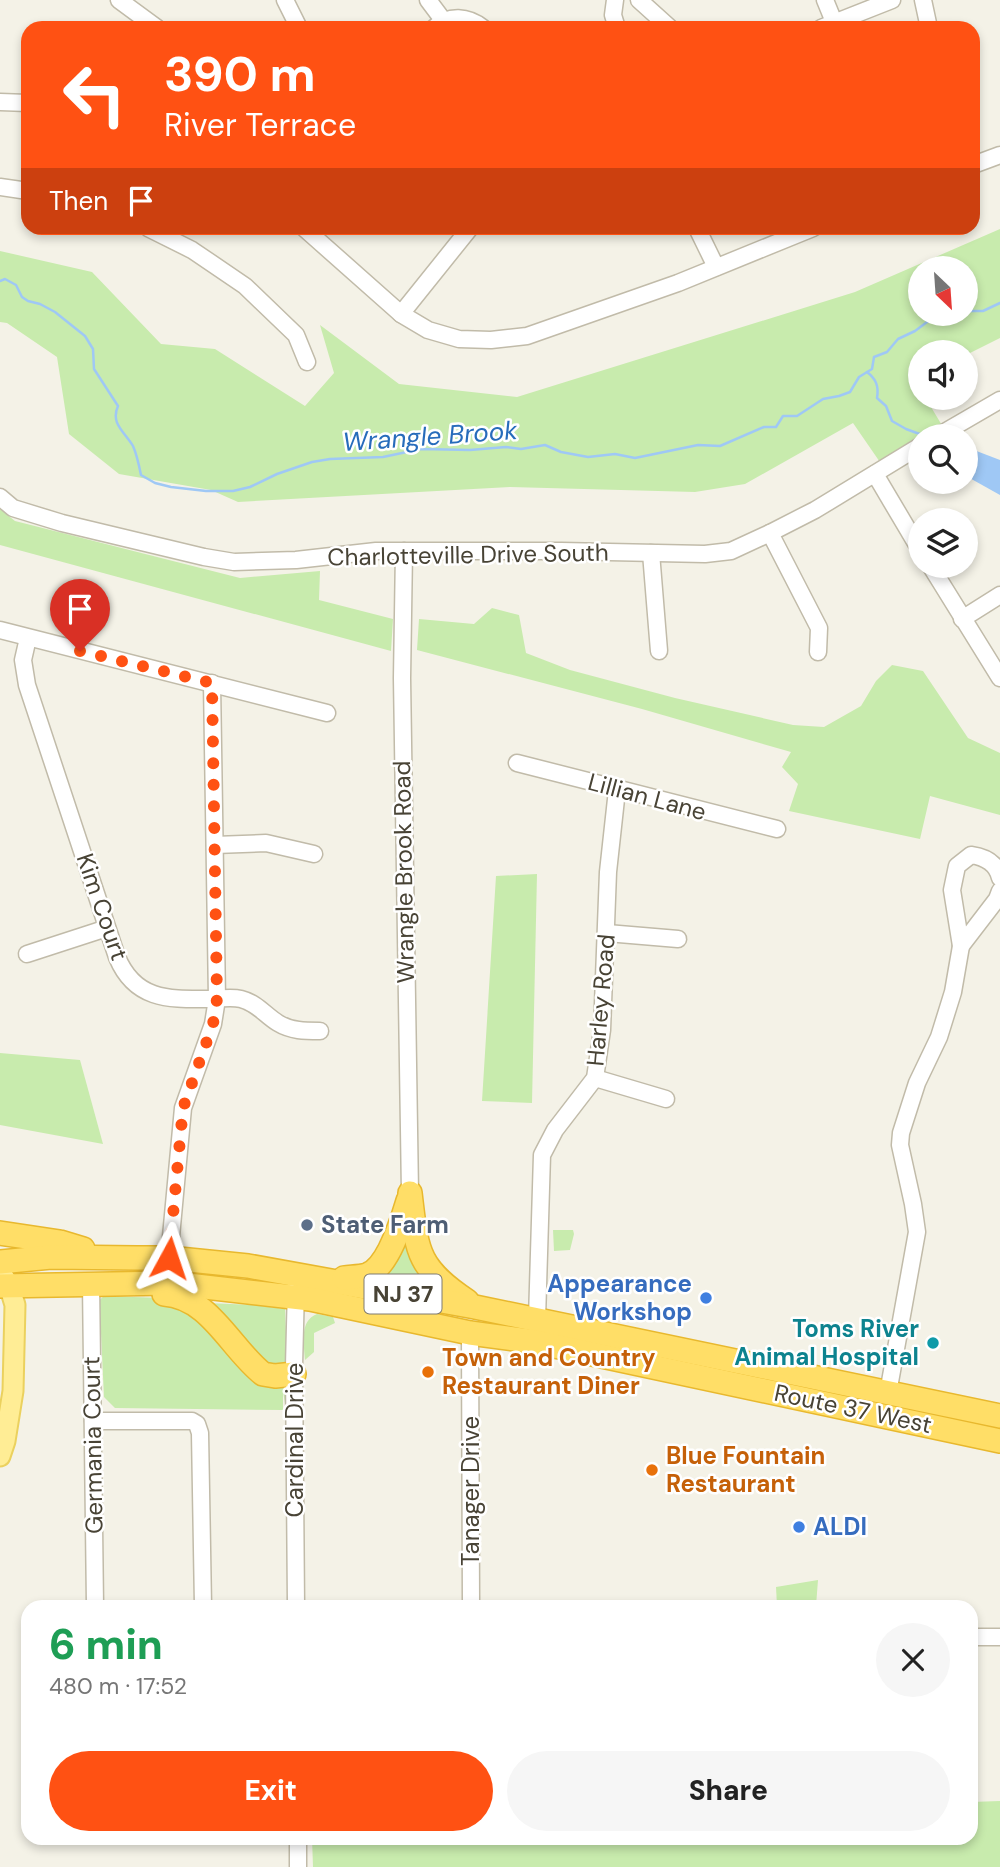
<!DOCTYPE html>
<meta charset="utf-8">
<style>
:root{--surface:#fff;--page:#f6f6f6;--text:#222;--muted:#767676;--accent:#ff5113}
body{margin:0;font-family:"DM Sans",sans-serif;background:var(--page);color:var(--text);height:100vh;display:flex;flex-direction:column;font-size:26px;white-space:nowrap}
*{box-sizing:border-box;margin:0}
p{font-size:23px;color:var(--muted)}
.icon{flex:none;width:38px;height:38px;fill:none;stroke:currentColor;stroke-width:2;stroke-linecap:round;stroke-linejoin:round}
.map{position:relative;flex:1;overflow:hidden}
.side{position:absolute;left:21px;top:1600px;width:957px;height:245px;display:flex;flex-direction:column;background:var(--surface);border-radius:21px;box-shadow:0 4px 10px #0003}
.side>*{flex:none}
.hud{position:absolute;left:21px;top:21px;width:959px;height:214px;border-radius:21px;box-shadow:0 4px 10px #0003;background:#ff5113;color:#fff;overflow:hidden}
.needle{width:46px;rotate:155deg}
.tools{position:absolute;left:908px;top:256px;display:grid;gap:14px}
.tools a{display:grid;place-items:center;width:70px;height:70px;border-radius:50%;background:var(--surface);box-shadow:0 4px 10px #0003;font-size:35px}
.pin{position:absolute;display:grid;place-items:center;width:60px;height:60px;color:#fff;margin:-72px -30px;border-radius:50% 50% 50% 0;rotate:-45deg;box-shadow:0 0 7px #0007}
.pin .icon{rotate:45deg}
.me{position:absolute;width:77px;margin:-38px;rotate:5deg;stroke-linejoin:round;filter:drop-shadow(0 0 5px #0008)}
.turn{display:flex;align-items:center;gap:24px;height:147px;padding:0 28px;font-size:32px}
.turn .icon{width:91px;height:91px;stroke-width:2.5}
.turn b{display:block;font-size:49px;line-height:60px}
.then{display:flex;align-items:center;height:66px;padding:0 28px;background:#0003;gap:14px;font-size:26px}
.round{display:grid;place-items:center;flex:none;width:74px;height:74px;border-radius:37px;background:var(--page)}
.headline{display:flex;align-items:center;justify-content:space-between;height:119px;padding:0 28px}
h1{font-size:42px;font-weight:800;line-height:52px;color:#1e9e55}
.button{display:flex;gap:14px;margin-top:auto;padding:14px 28px}
.button a{flex:1;height:80px;border-radius:42px;background:var(--accent);color:#fff;font-size:28px;font-weight:800;line-height:80px;text-align:center}
.button a+a{background:var(--page);color:var(--text)}
.map>svg:first-child{display:block}
</style>
<div class="map">
<svg width="1000" height="1867" viewBox="0 0 1000 1867">
<rect width="100%" height="100%" fill="#f4f2e7"/>
<g fill="#c8ebad" fill-rule="evenodd">
<path d="M1000,229V338L966,355V352H920V378L915,382L920,391V397H925L946,432L939,436H920V447L884,468L853,423L745,484L695,492L510,487L238,502L211,490L119,474L69,434L57,357L7,323L0,322V251L92,272L161,344L215,349L305,406L334,373L320,325L399,384L517,397L855,292ZM920,268H966V313H920Z"/>
<polygon points="0,509 15,521 240,578 320,571 319,600 393,619 391,651 0,545"/>
<polygon points="492,608 519,615 526,653 570,670 675,698 793,725 824,727 861,706 876,681 892,665 923,671 968,738 1000,753 1000,815 930,796 920,839 789,811 798,784 782,767 791,752 642,709 417,650 419,619 474,624"/>
<polygon points="537,874 532,1103 482,1101 496,876"/>
<polygon points="0,1053 80,1060 103,1144 0,1125"/>
<polygon points="553,1230 573,1230 574,1234 570,1250 554,1251"/>
<polygon points="406,1232 428,1284 384,1277"/>
<polygon points="104,1296 163,1298 178,1302 281,1383 286,1391 286,1410 283,1391 283,1410 115,1408 104,1397 101,1333 97,1329 97,1302"/>
<polygon points="207,1303 254,1305 285,1309 287,1356 284,1364 273,1370"/>
<path d="M317,1314L333,1317L335,1323L314,1333V1352L305,1360C304,1343 299,1321 317,1314Z"/>
<polygon points="818,1580 816,1606 777,1606 776,1587"/>
<polygon points="1000,1801 1000,1867 313,1867 312,1838 971,1838 971,1802"/>
</g>
<polygon fill="#9fc8f5" points="966,447 1000,460 1000,495 966,476"/>
<g fill="none" stroke-linecap="round" stroke-linejoin="round">
<g stroke="#9fc8f5" stroke-width="2.5">
<path d="M0,281L5,279L16,285L22,297L28,301L40,304L55,312L85,336L93,349L94,369L118,406C110,424 125,432 133,446C137,455 139,465 141,475L155,483L171,487L206,491H233L250,487L277,474L312,462L330,459L383,457L421,449L470,450L506,447L521,449L545,445L561,452L588,457L615,454L635,458L698,445L720,446L764,427H776L783,416H797L823,399L839,396L850,392L859,377L872,369L874,357L887,352L898,339L915,331L939,313"/>
<polyline points="966,311 983,311 1000,303"/>
<path d="M867,372C876,379 879,386 877,398L886,406L892,421L906,429L925,436"/>
</g>
<defs>
<g id="minor">
<polyline points="119,0 157,28"/>
<polyline points="285,0 299,28"/>
<polyline points="428,0 443,20"/>
<polyline points="615,0 613,15 617,28"/>
<polyline points="639,0 670,28"/>
<polyline points="825,0 834,22"/>
<polyline points="923,0 929,28"/>
<path d="M434,28C449,14 468,16 483,28"/>
<polyline points="821,28 892,0"/>
<polyline points="0,102 28,103"/>
<polyline points="973,165 1000,155"/>
<polyline points="0,187 28,191"/>
<polyline points="148,228 192,250 245,286 296,335 307,362"/>
<polyline points="304,228 401,314 428,330 459,339 491,340 527,336 678,283 813,228"/>
<polyline points="697,228 716,267"/>
<polyline points="401,314 470,228"/>
<polyline points="938,436 1000,400"/>
<polyline points="875,474 920,550"/>
<polyline points="0,497 13,508 62,523 204,557 234,562 296,560 376,551 561,551 705,554 731,551 770,533 815,510 920,446"/>
<polyline points="770,533 819,628 818,652"/>
<polyline points="404,551 402,678 410,1193"/>
<polyline points="651,553 659,651"/>
<polyline points="930,565 1000,678"/>
<polyline points="962,619 1000,595"/>
<polyline points="0,630 327,713"/>
<path d="M28,638L23,660L27,685L117,957C136,1003 173,999 214,999C223,998 233,997 241,999C257,1003 265,1015 278,1023C291,1031 305,1031 320,1031"/>
<polyline points="517,763 777,829"/>
<polyline points="215,845 266,843 314,854"/>
<path d="M1000,878C997,863 985,857 971,855L957,866L952,890L961,946L997,899L1000,891"/>
<polyline points="607,933 678,939"/>
<polyline points="27,954 107,928"/>
<polyline points="595,1078 666,1099"/>
<polyline points="169,1258 183,1108 213,1024 217,999 212,683"/>
<polyline points="91,1283 95,1606"/>
<polyline points="296,1287 294,1366 296,1606"/>
<polyline points="537,1319 542,1155 555,1130 595,1078 602,1030 608,872 617,790"/>
<polyline points="470,1333 471,1606"/>
<polyline points="888,1393 917,1232 913,1204 900,1145 901,1133 917,1083 939,1037 953,992 961,946"/>
<polyline points="93,1421 192,1421 197,1424 200,1433 203,1606"/>
<polyline points="971,1637 1000,1637"/>
<polyline points="298,1838 298,1867"/>
</g>
<polyline id="major" points="0,1271 9,1285 15,1305 13,1391 5,1441 0,1456"/>
<g id="highway">
<path d="M410,1193C417,1251 416,1267 467,1301"/>
<polyline points="0,1233 60,1242 83,1249"/>
<polyline points="0,1262 51,1257 137,1258 169,1258 248,1266 475,1307 1000,1416"/>
<path d="M344,1278C351,1277 360,1277 367,1275C388,1267 402,1221 408,1201"/>
<polyline points="0,1286 170,1283 310,1299 470,1333 536,1342 1000,1441"/>
<path d="M164,1294C210,1297 230,1348 263,1374L275,1376L294,1374"/>
</g>
</defs>
<use href="#minor" stroke="#c1bba9" stroke-width="19"/>
<use href="#major" stroke="#ebd15e" stroke-width="23"/>
<use href="#highway" stroke="#e8b82e" stroke-width="26"/>
<use href="#minor" stroke="#fff" stroke-width="16"/>
<use href="#major" stroke="#ffed95" stroke-width="19"/>
<use href="#highway" stroke="#ffde67" stroke-width="23"/>
</g>
<g fill="none" stroke-linecap="round" stroke-linejoin="round">
<polyline stroke="#ff5113" stroke-width="12" stroke-dasharray="0 21.6" points="80,651 212,683 217,999 213,1024 183,1108 169,1258"/>
</g>
<circle fill="#5c6f8a" stroke="#fff" stroke-width="2.5" cx="307" cy="1225" r="7"/>
<g fill="#3f7fe0" stroke="#fff" stroke-width="2.5">
<circle cx="706" cy="1298" r="7"/>
<circle cx="799" cy="1527" r="7"/>
</g>
<circle fill="#0f9aa8" stroke="#fff" stroke-width="2.5" cx="933" cy="1343" r="7"/>
<g fill="#e8710a" stroke="#fff" stroke-width="2.5">
<circle cx="428" cy="1372" r="7"/>
<circle cx="652" cy="1470" r="7"/>
</g>
<g text-anchor="middle" stroke-width="5" stroke-linejoin="round" paint-order="stroke">
<rect fill="#fff" stroke="#7f7b72" stroke-width="2" x="364.5" y="1274.5" width="77" height="39" rx="5"/>
<g font-size="23" font-weight="bold" fill="#484335">
<text x="403" y="1302">NJ 37</text>
</g>
<g font-size="24" fill="#484335" stroke="#fff">
<text transform="translate(468 555) rotate(-1)" y="8">Charlotteville Drive South</text>
<text transform="translate(647 797) rotate(15)" y="8">Lillian Lane</text>
<text transform="translate(404 872) rotate(-91)" y="8">Wrangle Brook Road</text>
<text transform="translate(102 907) rotate(71)" y="8">Kim Court</text>
<text transform="translate(601 1000) rotate(-85)" y="8">Harley Road</text>
<text transform="translate(853 1409) rotate(12)" y="8">Route 37 West</text>
<text transform="translate(295 1440) rotate(-90)" y="8">Cardinal Drive</text>
<text transform="translate(93 1445) rotate(-91)" y="8">Germania Court</text>
<text transform="translate(471 1491) rotate(-90)" y="8">Tanager Drive</text>
</g>
<g font-size="24" font-weight="bold" fill="#4e5e75" stroke="#fff" text-anchor="start">
<text x="321" y="1233">State Farm</text>
</g>
<g font-size="24" font-weight="bold" fill="#366cbe" stroke="#fff" text-anchor="end">
<text x="692" y="1292">Appearance<tspan x="692" dy="28">Workshop</tspan></text>
<text x="813" y="1535" text-anchor="start">ALDI</text>
</g>
<g font-size="24" font-weight="bold" fill="#0d838f" stroke="#fff" text-anchor="end">
<text x="919" y="1337">Toms River<tspan x="919" dy="28">Animal Hospital</tspan></text>
</g>
<g font-size="24" font-weight="bold" fill="#c56008" stroke="#fff" text-anchor="start">
<text x="442" y="1366">Town and Country<tspan x="442" dy="28">Restaurant Diner</tspan></text>
<text x="666" y="1464">Blue Fountain<tspan x="666" dy="28">Restaurant</tspan></text>
</g>
<g font-size="26" font-style="italic" fill="#276cbb" stroke="#fff">
<text transform="translate(430 436) rotate(-4)" y="9">Wrangle Brook</text>
</g>
</g>
</svg>
<div class="tools">
<a><svg class="needle" viewBox="-14 -14 28 28"><path d="M0-13l5 13h-10z" fill="#e53935"/><path d="M0 13l5-13h-10z" fill="#767676"/></svg></a>
<a><svg class="icon" aria-label="sound" viewBox="0 0 24 24"><path d="M4 9h4l5-4v14l-5-4H4zM17 9q2 3 0 6"/></svg></a>
<a><svg class="icon" aria-label="search" viewBox="0 0 24 24"><circle cx="10" cy="10" r="6"/><path d="M15 15l6 6"/></svg></a>
<a><svg class="icon" aria-label="layers" viewBox="0 0 24 24"><path d="M12 4l9 5-9 5-9-5zM3 14l9 5 9-5"/></svg></a>
</div>
<div class="pin" style="left:80px;top:651px;background:#d93025"><svg class="icon" aria-label="arrive" viewBox="0 0 24 24"><path d="M6 21V4h12l-3 4 3 4H6"/></svg></div>
<svg class="me" style="left:169px;top:1258px" viewBox="-20 -20 40 40"><path d="M0-17L14 15 0 8-14 15z" fill="#ff5113" stroke="#fff" stroke-width="4"/></svg>
<div class="hud">
<div class="turn"><svg class="icon" aria-label="left" viewBox="0 0 24 24"><path d="M17 20v-9H6M10 6l-5 5 5 5"/></svg><div><b>390 m</b>River Terrace</div></div>
<div class="then">Then<svg class="icon" aria-label="arrive" viewBox="0 0 24 24"><path d="M6 21V4h12l-3 4 3 4H6"/></svg></div>
</div>
<section class="side">
<div class="headline"><div><h1>6 min</h1><p>480 m · 17:52</p></div><a class="round"><svg class="icon" aria-label="close" viewBox="0 0 24 24"><path d="M6 6l12 12M18 6L6 18"/></svg></a></div>
<div class="button"><a>Exit</a><a>Share</a></div>
</section>
</div>
